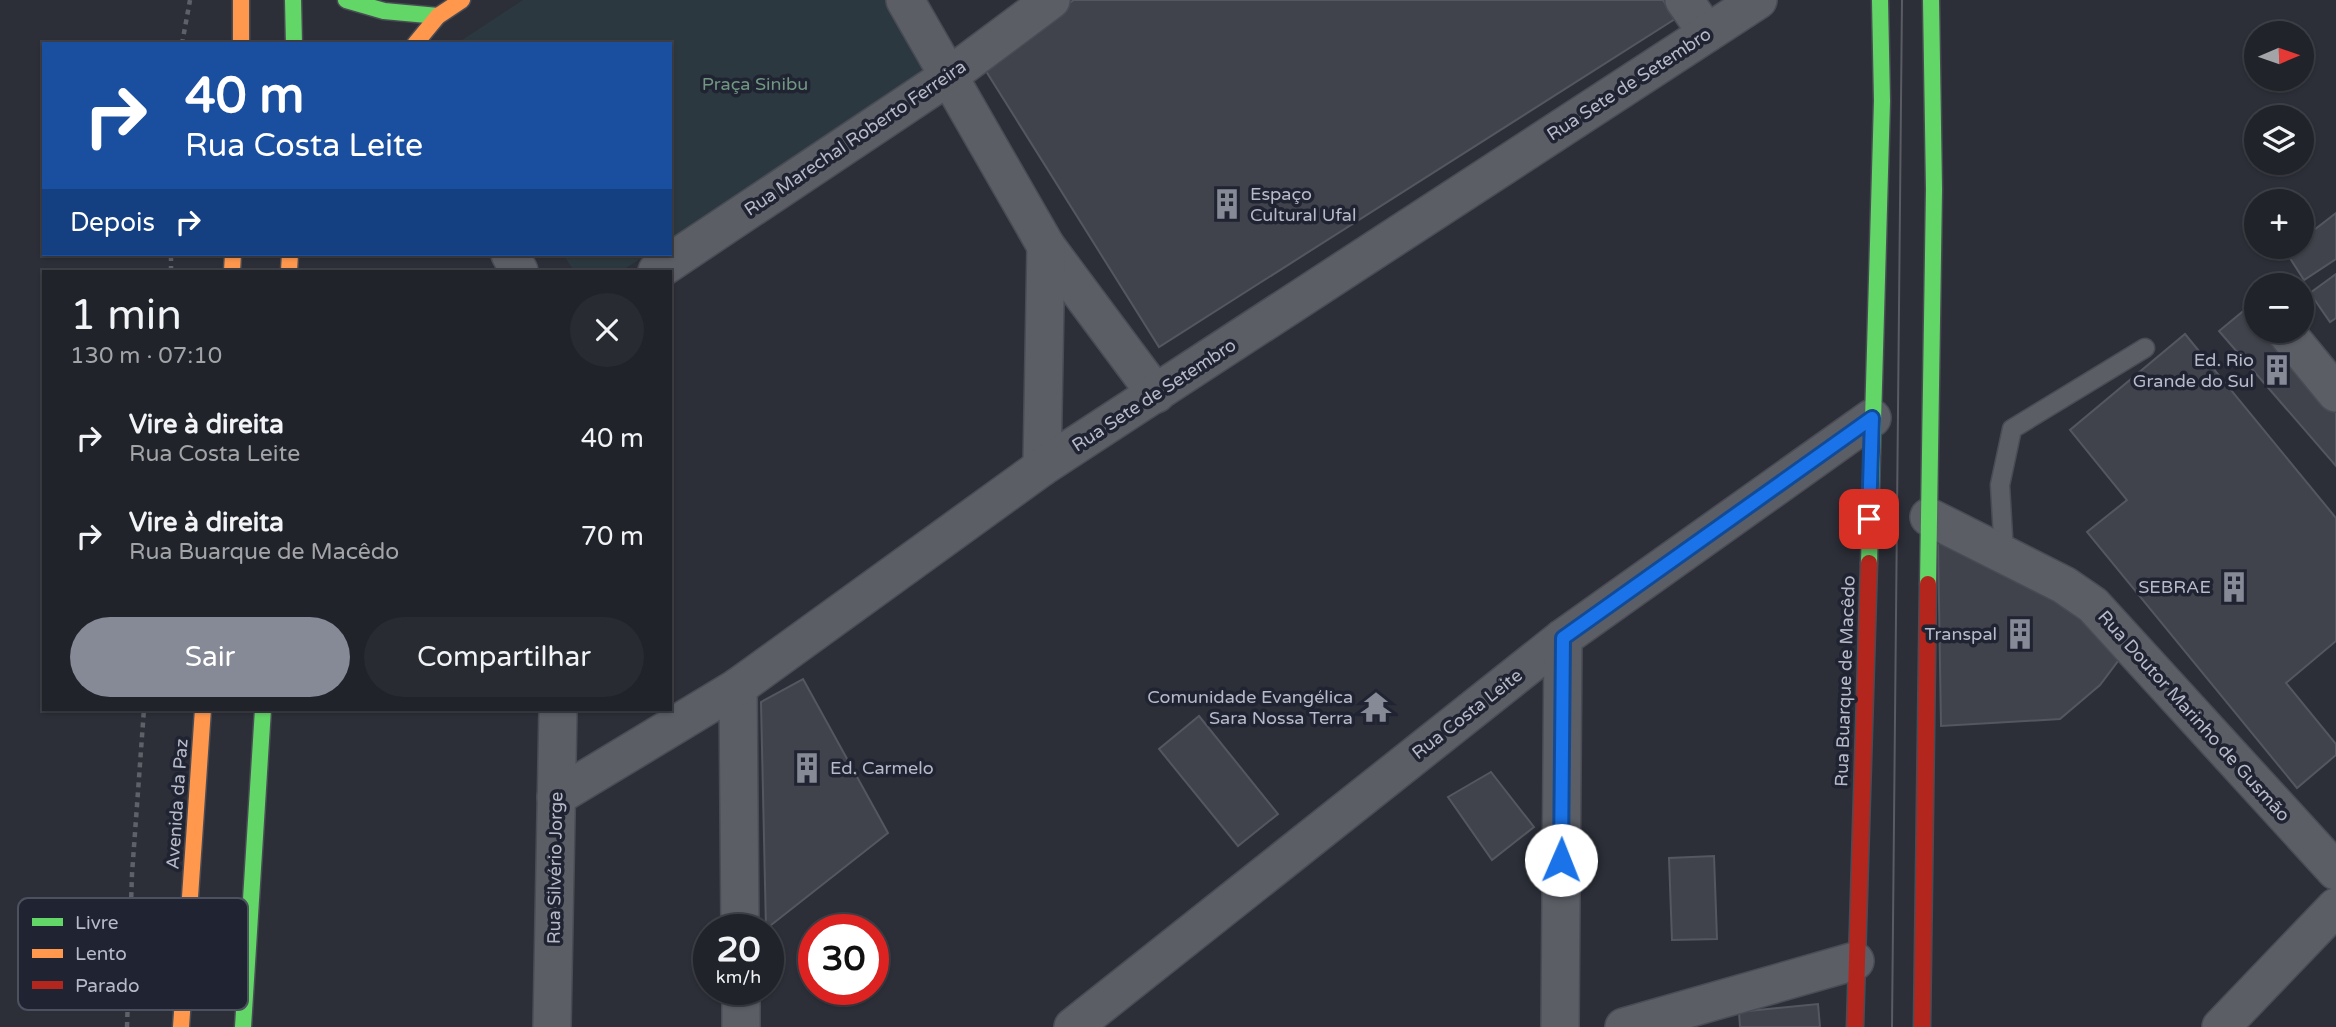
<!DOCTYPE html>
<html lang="pt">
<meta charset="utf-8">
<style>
:root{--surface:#21232a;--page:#292b32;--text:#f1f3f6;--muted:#a2a4a8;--line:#3e4047;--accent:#868996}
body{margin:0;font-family:"Varela Round",sans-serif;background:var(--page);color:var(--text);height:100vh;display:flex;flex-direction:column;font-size:26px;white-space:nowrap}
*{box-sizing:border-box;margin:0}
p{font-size:23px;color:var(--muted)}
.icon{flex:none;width:38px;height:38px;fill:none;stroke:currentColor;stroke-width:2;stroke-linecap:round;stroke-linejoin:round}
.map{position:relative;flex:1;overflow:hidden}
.sheet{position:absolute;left:42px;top:270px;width:630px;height:441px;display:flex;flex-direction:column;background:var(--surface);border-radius:0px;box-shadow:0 2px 5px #0004,0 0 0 2px var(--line)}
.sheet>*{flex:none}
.hud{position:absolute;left:42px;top:42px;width:630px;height:214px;border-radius:0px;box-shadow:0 2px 5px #0004,0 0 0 2px var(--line);background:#1a4fa0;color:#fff;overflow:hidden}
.needle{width:46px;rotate:88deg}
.controls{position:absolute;left:2244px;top:21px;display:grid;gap:14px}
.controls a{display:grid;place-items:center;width:70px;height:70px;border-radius:50%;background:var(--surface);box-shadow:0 2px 5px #0004,0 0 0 2px var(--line);font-size:35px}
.speed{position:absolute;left:693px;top:914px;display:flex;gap:14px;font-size:35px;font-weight:700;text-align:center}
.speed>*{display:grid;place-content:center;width:91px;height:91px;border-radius:50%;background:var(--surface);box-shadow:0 2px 5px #0004,0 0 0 2px var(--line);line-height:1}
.speed small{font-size:18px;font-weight:400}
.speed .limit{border:10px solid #d22;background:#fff;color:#111}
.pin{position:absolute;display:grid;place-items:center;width:60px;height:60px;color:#fff;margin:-30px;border-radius:14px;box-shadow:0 4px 10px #0006}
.me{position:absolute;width:77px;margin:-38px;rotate:1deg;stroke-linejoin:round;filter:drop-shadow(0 0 5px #0008)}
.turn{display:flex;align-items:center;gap:24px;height:147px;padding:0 28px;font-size:32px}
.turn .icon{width:91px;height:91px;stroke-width:2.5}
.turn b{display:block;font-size:49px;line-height:60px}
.then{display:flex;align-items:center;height:66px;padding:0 28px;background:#0003;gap:14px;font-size:26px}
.round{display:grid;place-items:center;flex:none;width:74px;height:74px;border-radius:37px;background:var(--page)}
.overview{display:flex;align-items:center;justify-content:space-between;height:119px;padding:0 28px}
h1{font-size:42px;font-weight:600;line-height:52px}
.action{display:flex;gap:14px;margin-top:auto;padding:14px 28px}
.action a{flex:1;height:80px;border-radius:42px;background:var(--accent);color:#fff;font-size:28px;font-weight:600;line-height:80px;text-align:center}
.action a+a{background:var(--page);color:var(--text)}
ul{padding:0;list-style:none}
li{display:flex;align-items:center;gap:21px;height:98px;padding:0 28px}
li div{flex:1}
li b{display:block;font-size:26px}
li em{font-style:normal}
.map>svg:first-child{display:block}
</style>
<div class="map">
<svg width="2336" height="1027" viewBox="0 0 2336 1027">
<rect width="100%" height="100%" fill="#2c2f38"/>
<g fill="#2c383f">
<polygon points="523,0 888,0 932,68 670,239 670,44 456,44"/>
<polygon points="563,254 648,254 621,271 574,271"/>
</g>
<g fill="#41434c" stroke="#54575f" stroke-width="2">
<polygon points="1074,0 1663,0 1675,19 1159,347 979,60"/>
<polygon points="2336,213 2336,259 2304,280 2286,252 2292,247 2301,247 2301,240"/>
<polygon points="2336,274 2336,318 2330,322 2310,293"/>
<polygon points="2247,308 2256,318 2256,331 2267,331 2336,409 2336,466 2219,331"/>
<polygon points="2185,334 2336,518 2336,641 2286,683 2336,744 2336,755 2297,788 2087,532 2127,500 2070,430"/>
<polygon points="1938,541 2079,611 2121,657 2100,685 2060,719 1941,726"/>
<polygon points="803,679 888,833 766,929 761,702"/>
<polygon points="1199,716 1278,814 1238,846 1159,749"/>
<polygon points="1491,772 1534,827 1492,860 1448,797"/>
<polygon points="1714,856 1717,939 1672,940 1669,858"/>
<polygon points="1818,1004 1820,1027 1740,1027 1739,1012"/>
</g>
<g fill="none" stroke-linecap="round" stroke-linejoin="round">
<defs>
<polyline id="lane" points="2004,554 2000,485 2012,429 2145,348"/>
<g id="street">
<polyline points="905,0 1046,246 1156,394"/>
<polyline points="1684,0 1707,33"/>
<polyline points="510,254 519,271"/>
<polyline points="657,271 949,76 1051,0"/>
<polyline points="2285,331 2336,393"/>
<polyline points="1042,467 1046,246"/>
<polyline points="1929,517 2064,585 2093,605 2336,871"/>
<polyline points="738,687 740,929"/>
<polyline points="556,797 738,687 1042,467 1758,0"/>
<polyline points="741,989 741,1027"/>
<polyline points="552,1027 558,709"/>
<polyline points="1073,1027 1563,638 1872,418"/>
<polyline points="1560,1027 1563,638"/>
<polyline points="1624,1027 1855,961"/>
<polyline points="2221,1027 2336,907"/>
</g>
<g id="fast">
<polyline points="293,0 294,44"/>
<polyline points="346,0 384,11 438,16"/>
<polyline points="1869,563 1882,101 1880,0"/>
<polyline points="1928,584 1934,189 1931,0"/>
<polyline points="243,1027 263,709"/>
</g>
<g id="slow">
<polyline points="241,0 241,44"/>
<polyline points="415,44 438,16 462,0"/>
<polyline points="232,271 233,254"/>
<polyline points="289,271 290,254"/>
<polyline points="181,1027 203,709"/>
</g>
<g id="jam">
<polyline points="1855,1027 1869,563"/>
<polyline points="1922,1027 1928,584"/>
</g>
</defs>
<use href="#lane" stroke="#4a4c55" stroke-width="21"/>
<use href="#street" stroke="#4a4c55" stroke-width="40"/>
<use href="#fast" stroke="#4a4c55" stroke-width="19"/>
<use href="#slow" stroke="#4a4c55" stroke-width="19"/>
<use href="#jam" stroke="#4a4c55" stroke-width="19"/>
<g stroke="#5e6167" stroke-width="4.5" stroke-dasharray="5 5" stroke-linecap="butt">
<polyline points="182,44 190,0"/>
<polyline points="171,271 171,254"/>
<polyline points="127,1027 132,874 144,709"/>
</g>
<use href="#lane" stroke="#5c5e66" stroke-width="18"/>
<use href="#street" stroke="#5c5e66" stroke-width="37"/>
<use href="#fast" stroke="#63d668" stroke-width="16"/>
<use href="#slow" stroke="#ff974d" stroke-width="16"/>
<use href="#jam" stroke="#b3261e" stroke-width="16"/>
<polyline stroke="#5a5c64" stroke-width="2" points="1892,1027 1902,0"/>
</g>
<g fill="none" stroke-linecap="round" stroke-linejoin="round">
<defs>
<polyline id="route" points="1561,860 1563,638 1872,418 1869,519"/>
</defs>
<use href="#route" stroke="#114b97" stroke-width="18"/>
<use href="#route" stroke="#1a73e8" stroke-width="12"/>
</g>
<defs>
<symbol id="building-bare" viewBox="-9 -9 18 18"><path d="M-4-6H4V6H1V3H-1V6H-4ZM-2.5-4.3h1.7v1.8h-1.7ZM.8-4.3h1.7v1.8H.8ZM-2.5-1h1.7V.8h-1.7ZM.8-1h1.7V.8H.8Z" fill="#868996" stroke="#202332" stroke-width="2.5" paint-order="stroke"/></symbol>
<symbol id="temple-bare" viewBox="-9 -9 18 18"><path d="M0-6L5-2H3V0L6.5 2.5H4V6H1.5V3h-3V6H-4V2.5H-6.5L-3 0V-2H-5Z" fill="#868996" stroke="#202332" stroke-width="2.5" paint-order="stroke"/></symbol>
</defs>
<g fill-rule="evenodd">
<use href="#building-bare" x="1205" y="182" width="44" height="44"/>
<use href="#building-bare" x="2255" y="348" width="44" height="44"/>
<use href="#building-bare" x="2212" y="565" width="44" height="44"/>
<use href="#building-bare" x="1998" y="612" width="44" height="44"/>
<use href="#temple-bare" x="1354" y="685" width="44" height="44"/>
<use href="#building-bare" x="785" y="746" width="44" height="44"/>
</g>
<g text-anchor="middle" stroke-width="7" stroke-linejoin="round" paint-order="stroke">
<g font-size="18" fill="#719682" stroke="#202332">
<text x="755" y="90">Praça Sinibu</text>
</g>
<g font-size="18" fill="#b7bac8" stroke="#202332">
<text transform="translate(1629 84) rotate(-33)" y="6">Rua Sete de Setembro</text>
<text transform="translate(855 138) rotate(-34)" y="6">Rua Marechal Roberto Ferreira</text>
<text transform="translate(1154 395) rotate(-33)" y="6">Rua Sete de Setembro</text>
<text transform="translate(1845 681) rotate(-88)" y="6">Rua Buarque de Macêdo</text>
<text transform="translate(1467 714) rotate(-38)" y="6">Rua Costa Leite</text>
<text transform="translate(2194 716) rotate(48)" y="6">Rua Doutor Marinho de Gusmão</text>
<text transform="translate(177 804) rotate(-86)" y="6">Avenida da Paz</text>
<text transform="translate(555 868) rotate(-89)" y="6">Rua Silvério Jorge</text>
</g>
<g font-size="18" fill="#b7bac8" stroke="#202332" text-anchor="end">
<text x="1250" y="200" text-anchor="start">Espaço<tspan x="1250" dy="21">Cultural Ufal</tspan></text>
<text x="2254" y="366">Ed. Rio<tspan x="2254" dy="21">Grande do Sul</tspan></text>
<text x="2211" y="593">SEBRAE</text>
<text x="1997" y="640">Transpal</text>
<text x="1353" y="703">Comunidade Evangélica<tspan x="1353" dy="21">Sara Nossa Terra</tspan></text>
<text x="830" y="774" text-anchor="start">Ed. Carmelo</text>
</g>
</g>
<rect x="18" y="898" width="230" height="112" rx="10" fill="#202332" stroke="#4d505f" stroke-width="2"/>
<rect x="32" y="918" width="31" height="8" fill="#63d668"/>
<rect x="32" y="949" width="31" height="9" fill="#ff974d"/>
<rect x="32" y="981" width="31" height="8" fill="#b3261e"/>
<g font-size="19" fill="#b7bac8">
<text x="75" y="929">Livre</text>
<text x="75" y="960">Lento</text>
<text x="75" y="992">Parado</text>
</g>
</svg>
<div class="controls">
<a><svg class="needle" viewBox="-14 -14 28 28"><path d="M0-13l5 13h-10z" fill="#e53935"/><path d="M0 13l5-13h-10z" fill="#a2a4a8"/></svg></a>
<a><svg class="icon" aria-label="layers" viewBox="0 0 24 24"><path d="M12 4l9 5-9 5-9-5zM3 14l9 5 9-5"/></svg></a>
<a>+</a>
<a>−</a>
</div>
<div class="speed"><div>20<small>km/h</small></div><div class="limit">30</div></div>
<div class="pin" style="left:1869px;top:519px;background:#d93025"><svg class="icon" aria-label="arrive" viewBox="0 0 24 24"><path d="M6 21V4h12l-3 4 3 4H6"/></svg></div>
<svg class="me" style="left:1561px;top:860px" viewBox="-20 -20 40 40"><circle r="19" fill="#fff"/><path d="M0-13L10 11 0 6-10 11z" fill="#1a73e8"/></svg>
<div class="hud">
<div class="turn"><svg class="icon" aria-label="right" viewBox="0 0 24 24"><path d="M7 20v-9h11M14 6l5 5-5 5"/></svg><div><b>40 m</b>Rua Costa Leite</div></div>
<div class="then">Depois<svg class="icon" aria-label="right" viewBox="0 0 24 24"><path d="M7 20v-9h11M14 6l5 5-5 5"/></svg></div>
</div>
<section class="sheet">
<div class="overview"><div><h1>1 min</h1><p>130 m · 07:10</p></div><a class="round"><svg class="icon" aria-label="close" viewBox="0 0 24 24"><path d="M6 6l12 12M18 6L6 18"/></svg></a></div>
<ul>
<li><svg class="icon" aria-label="right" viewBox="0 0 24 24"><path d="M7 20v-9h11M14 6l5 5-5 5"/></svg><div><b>Vire à direita</b><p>Rua Costa Leite</p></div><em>40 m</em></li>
<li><svg class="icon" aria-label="right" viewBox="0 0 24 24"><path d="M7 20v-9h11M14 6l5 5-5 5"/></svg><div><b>Vire à direita</b><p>Rua Buarque de Macêdo</p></div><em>70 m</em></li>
</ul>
<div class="action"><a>Sair</a><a>Compartilhar</a></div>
</section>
</div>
